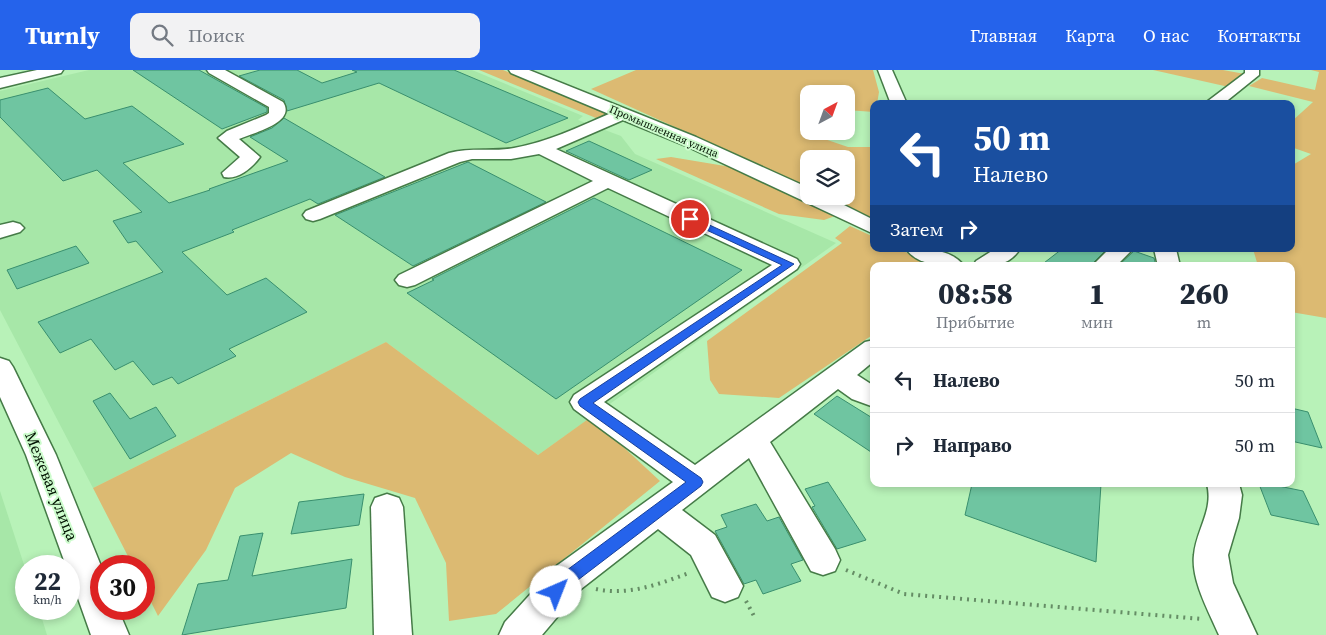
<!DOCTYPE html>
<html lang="ru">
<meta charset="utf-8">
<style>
:root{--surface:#fff;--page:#f2f2f3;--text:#1f2937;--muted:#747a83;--line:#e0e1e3;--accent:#2563eb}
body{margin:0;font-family:"Source Serif 4",serif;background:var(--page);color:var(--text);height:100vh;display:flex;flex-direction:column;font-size:19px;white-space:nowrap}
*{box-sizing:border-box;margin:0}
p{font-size:16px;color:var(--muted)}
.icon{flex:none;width:28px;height:28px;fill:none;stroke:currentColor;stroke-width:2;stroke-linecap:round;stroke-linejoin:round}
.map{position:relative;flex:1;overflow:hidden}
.sheet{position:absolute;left:870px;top:192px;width:425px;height:225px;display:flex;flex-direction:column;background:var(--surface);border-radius:10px;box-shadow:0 2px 8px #0003}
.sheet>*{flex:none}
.banner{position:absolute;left:870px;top:30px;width:425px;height:152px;border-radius:10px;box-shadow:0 2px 8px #0003;background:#1a4fa0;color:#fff;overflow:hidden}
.needle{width:32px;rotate:41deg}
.controls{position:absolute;left:800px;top:15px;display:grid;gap:10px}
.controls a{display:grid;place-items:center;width:55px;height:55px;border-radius:10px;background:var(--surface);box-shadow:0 2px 8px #0003;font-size:25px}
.speed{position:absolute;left:15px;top:485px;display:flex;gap:10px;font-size:25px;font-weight:700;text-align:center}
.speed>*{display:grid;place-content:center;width:65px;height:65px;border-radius:50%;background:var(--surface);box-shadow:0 2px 8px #0003;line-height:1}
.speed small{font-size:12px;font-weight:400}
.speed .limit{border:8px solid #d22;background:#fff;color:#111}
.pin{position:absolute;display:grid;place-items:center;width:42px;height:42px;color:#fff;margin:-21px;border:2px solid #fff;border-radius:50%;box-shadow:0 1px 5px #0007}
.me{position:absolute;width:55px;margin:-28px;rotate:44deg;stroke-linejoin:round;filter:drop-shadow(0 0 4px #0008)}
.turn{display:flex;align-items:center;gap:18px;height:105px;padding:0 20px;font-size:22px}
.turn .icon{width:65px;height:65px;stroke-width:2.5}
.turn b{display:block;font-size:35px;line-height:42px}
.then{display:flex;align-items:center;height:48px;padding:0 20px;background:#0003;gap:10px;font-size:19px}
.eta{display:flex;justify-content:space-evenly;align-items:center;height:85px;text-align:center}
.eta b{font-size:30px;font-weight:800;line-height:35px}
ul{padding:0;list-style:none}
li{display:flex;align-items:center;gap:15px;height:65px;padding:0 20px;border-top:1px solid var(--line)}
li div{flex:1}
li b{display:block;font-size:19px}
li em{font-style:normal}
header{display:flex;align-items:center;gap:30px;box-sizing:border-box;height:70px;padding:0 25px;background:var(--accent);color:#fff}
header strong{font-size:24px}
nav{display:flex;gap:28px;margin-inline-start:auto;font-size:18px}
.search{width:350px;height:45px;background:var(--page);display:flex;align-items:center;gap:12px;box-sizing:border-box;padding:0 18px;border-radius:10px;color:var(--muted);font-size:19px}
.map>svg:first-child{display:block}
</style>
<header>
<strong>Turnly</strong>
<div class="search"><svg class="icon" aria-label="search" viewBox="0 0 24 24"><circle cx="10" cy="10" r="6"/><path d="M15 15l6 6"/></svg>Поиск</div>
<nav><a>Главная</a><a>Карта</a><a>О нас</a><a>Контакты</a></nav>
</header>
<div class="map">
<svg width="1326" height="565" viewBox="0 0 1326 565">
<rect width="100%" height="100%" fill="#b8f2b8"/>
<g fill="#a7e7a8">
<polygon points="89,0 472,0 583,46 578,50 621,66 635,84 836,173 538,385 386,272 93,418 0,240 0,21"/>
<polygon points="0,421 26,501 26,539 39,539 47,565 0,565"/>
</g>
<g fill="#dcba72">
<polygon points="479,0 503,0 610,43 596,48"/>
<polygon points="636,0 873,0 879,22 877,34 874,34 874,42 846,40 846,24 809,24 809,43 801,61 848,77 874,77 874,149 826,126 846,126 846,89 809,89 809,118 591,19"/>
<polygon points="1153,0 1223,0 1245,4 1229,17"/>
<polygon points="1311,0 1326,0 1326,248 1291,242 1291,196 1258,196 1253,179 1291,179 1291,96 1311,84 1291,77 1291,52 1313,32 1249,16 1262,8 1315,20 1319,2"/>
<polygon points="671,87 731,97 835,146 824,150 779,144 656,89"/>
<polygon points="850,156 874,167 874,179 899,179 934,195 874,196 874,264 779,328 719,324 710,310 707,271 842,173 835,168"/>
<polygon points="386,272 538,385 591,347 660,411 496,544 449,551 446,493 415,428 345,407 291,383 235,418 206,480 158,546 144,518 144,496 133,496 93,418"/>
</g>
<g fill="#6fc5a1" stroke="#398f6e">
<polygon points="133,0 199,0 267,38 267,42 222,59"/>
<polygon points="260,0 297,0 322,13 357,2 352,0 454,0 568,48 506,73 379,13 287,41 284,30 239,6"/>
<polygon points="48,18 85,49 132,36 184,74 123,93 169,133 210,120 209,119 288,91 250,67 272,58 284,48 385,107 318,134 310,129 232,160 234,162 182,182 227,225 266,208 307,242 229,279 236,286 178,314 172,307 153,315 133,291 115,300 91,269 60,283 38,252 163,202 136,171 128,173 113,151 142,142 97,100 63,111 0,47 0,30"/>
<polygon points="589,71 652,100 629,110 566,81"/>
<polygon points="468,92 546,132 413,196 335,145"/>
<polygon points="594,128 742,200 556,329 407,223 434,210 432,209"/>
<polygon points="76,176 89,193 17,219 7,200"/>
<polygon points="1062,179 1107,179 1090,196 1040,196"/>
<polygon points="1134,181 1154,188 1156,196 1118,196"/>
<polygon points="110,323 130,349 156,337 176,366 130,389 93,331"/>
<polygon points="837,326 874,349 874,384 814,344"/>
<polygon points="1291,338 1308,342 1322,378 1291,371"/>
<polygon points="828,412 866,470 837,479 812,437 815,436 805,419"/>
<polygon points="972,414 1101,414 1096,492 965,445"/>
<polygon points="1259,414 1269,414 1303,421 1319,455 1271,445"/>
<polygon points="364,424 359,455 291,464 299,432"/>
<polygon points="756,434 767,451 779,447 803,490 791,494 801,511 763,524 756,510 744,514 715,461 727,457 721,445"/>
<polygon points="263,463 252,506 352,489 346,538 182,565 198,514 228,510 240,466"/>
</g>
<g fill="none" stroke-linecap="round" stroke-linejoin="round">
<defs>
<g id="minor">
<polygon points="37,0 63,0 61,3 0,18 0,8"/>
<path d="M207,0H225L283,32C297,53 252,63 239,69L260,87C252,98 238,110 224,107L222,103L240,87L218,68L227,61L266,45L269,43V37L209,3Z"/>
<path d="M509,0H529L696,67L809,118V126H826L874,150V164L684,75L623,50L556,79L797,189L800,194L797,199L604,332L695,395L865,272L874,270V291L857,305L874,316V337L852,329L838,319L770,372L835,479L840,490L835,501L823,505L811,501L749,388L682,440L715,465L743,516L738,527L725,532L712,527L691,485L658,459L581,519L542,565H499L505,552L555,497L673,412L574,339L570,332L574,325L772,195L608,118L415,215L407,217L399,215L395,210L399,205L593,111L539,84L511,89H472L460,92L320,149L313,151L306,149L303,145L306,141L449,83C471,77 492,82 514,78C548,72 578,57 609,44L511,3Z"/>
<polygon points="878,0 892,0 907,34 891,34"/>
<polygon points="1245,0 1259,0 1259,5 1223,34 1204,34 1245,3"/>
<polygon points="13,152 20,154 24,158 20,162 0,168 0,155"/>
<path d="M906,179C925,178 952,179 964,196C946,197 918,196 906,179Z"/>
<path d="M995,179H1020C1008,197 992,196 973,196L976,191Z"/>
<polygon points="1109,179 1133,179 1116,196 1092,196"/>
<polygon points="1154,179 1176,179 1180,196 1158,196"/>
<polygon points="0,288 9,291 13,297 56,385 101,496 101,539 118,539 129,565 91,565 69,503 69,496 66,496 26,385 0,327"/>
<path d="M1207,414H1239L1242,425L1239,448L1228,485L1233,513L1257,565H1219C1209,542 1191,510 1194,485C1196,460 1214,440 1207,414Z"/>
<polygon points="387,424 399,428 403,437 412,565 374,565 371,437 375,428"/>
</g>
</defs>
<use href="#minor" stroke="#457b47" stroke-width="3"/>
<g stroke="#658d65" stroke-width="4" stroke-dasharray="2 5" stroke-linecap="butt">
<polyline points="846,500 904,524 1202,549"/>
<path d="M596,519C629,526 659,514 689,503"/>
<polyline points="746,531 754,546"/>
</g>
<use href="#minor" fill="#fff" fill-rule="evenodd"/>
</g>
<polygon fill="#2563eb" stroke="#184099" points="690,146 794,194 593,333 701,408 703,412 701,416 574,513 561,527 556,529 550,527 548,522 563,503 686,412 580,336 578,332 580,329 782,195 687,151 687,147"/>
<g text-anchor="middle" stroke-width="4" stroke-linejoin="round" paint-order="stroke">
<g font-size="11" fill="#001201" stroke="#cdfccd">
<text transform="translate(664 61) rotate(23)" y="4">Промышленная улица</text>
</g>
<g font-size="16" fill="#001201" stroke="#cdfccd">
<text transform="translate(52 416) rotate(68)" y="6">Межевая улица</text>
</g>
</g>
</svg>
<div class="controls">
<a><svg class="needle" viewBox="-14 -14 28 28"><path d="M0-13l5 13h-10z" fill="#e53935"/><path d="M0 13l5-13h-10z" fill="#747a83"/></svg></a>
<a><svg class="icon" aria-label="layers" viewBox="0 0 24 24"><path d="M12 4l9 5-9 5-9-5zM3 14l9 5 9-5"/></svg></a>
</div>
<div class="speed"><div>22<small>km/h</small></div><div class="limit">30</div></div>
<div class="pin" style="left:690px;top:149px;background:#d93025"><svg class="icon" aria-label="arrive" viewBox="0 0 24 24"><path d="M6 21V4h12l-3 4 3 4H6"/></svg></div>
<svg class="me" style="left:556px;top:522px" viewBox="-20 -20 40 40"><circle r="19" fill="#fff"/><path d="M0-13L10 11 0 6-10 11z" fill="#2563eb"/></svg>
<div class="banner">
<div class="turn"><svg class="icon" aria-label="left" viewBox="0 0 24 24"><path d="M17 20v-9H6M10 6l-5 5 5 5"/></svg><div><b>50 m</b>Налево</div></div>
<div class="then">Затем<svg class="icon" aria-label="right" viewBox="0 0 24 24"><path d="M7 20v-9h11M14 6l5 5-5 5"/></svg></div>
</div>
<section class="sheet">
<div class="eta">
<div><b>08:58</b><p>Прибытие</p></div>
<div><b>1</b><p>мин</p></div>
<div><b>260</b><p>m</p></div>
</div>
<ul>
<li><svg class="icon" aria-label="left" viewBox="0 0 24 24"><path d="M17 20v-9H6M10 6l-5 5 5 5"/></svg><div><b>Налево</b></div><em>50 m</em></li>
<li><svg class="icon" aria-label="right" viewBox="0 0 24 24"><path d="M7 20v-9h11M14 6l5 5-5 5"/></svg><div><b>Направо</b></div><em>50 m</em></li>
</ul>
</section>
</div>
